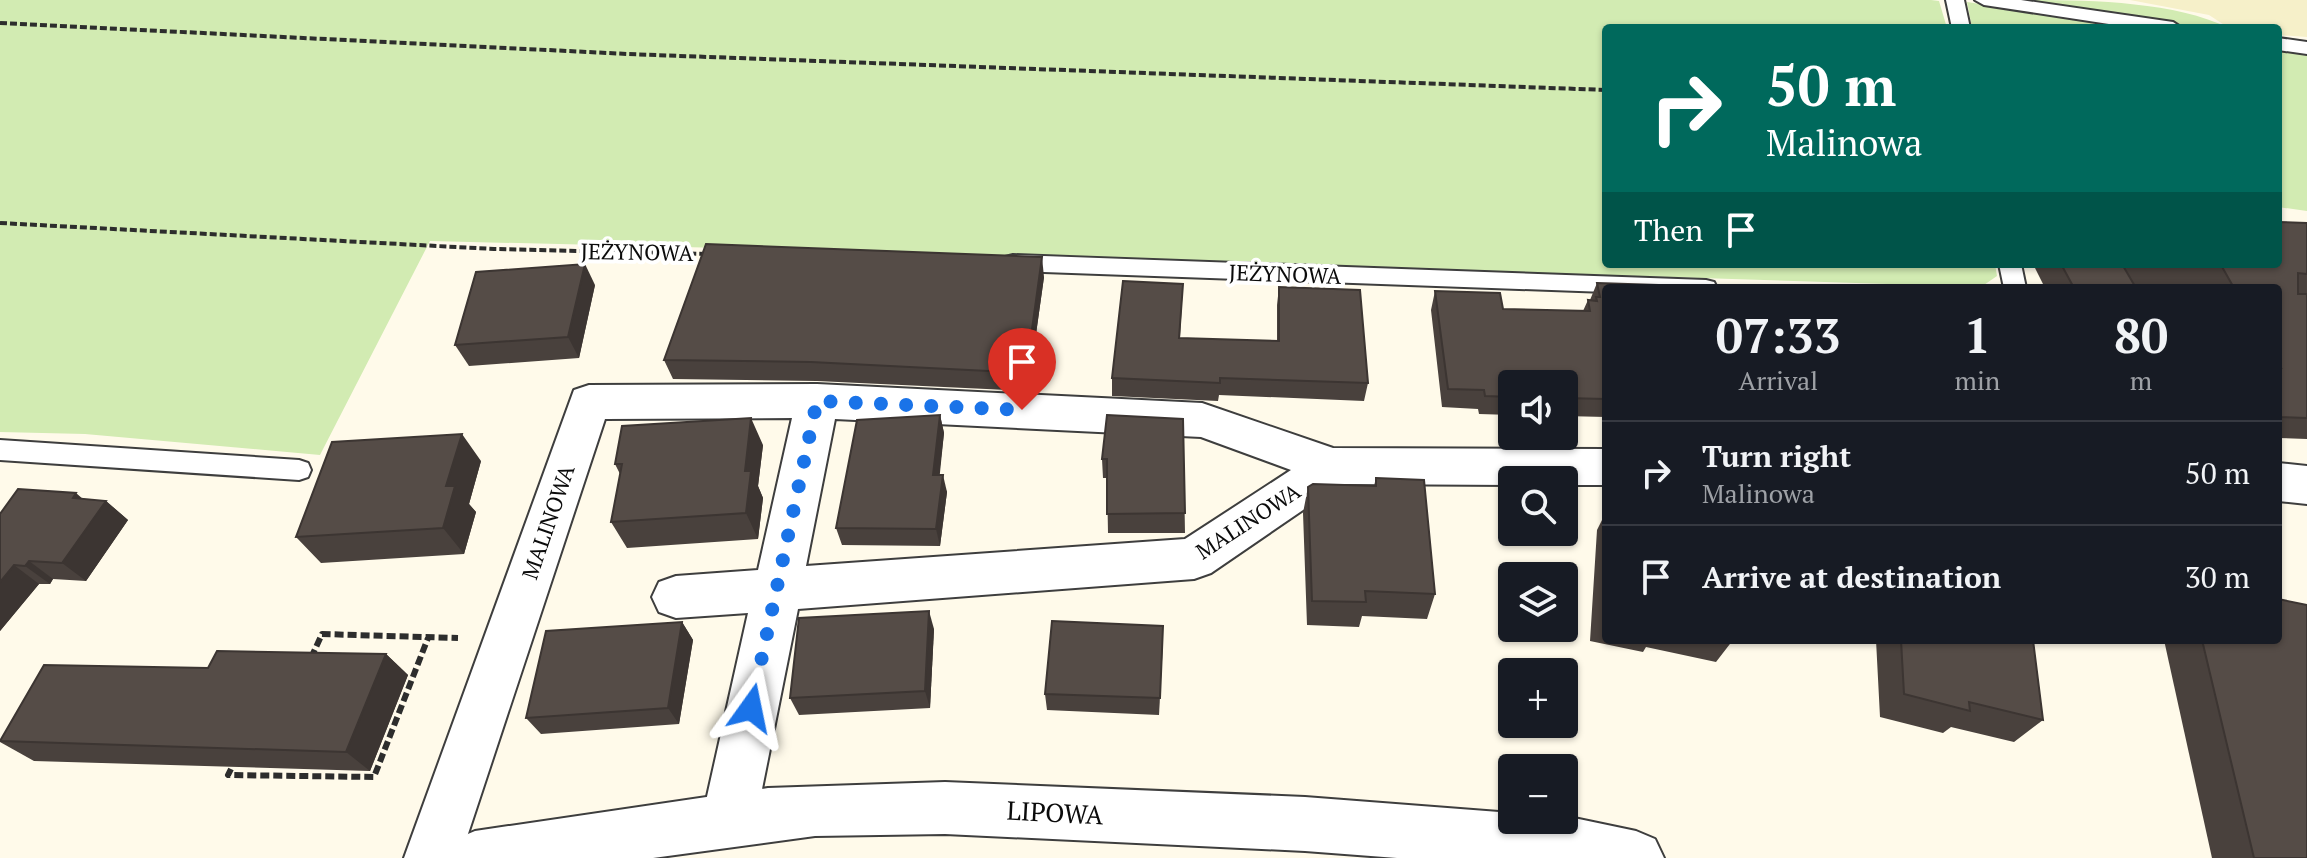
<!DOCTYPE html>
<meta charset="utf-8">
<style>
:root{--surface:#171b24;--page:#242831;--text:#f1f3f6;--muted:#9ea1a6;--line:#363941}
body{margin:0;font-family:"PT Serif",serif;background:var(--page);color:var(--text);height:100vh;display:flex;flex-direction:column;font-size:30px;white-space:nowrap}
*{box-sizing:border-box;margin:0}
p{font-size:26px;color:var(--muted)}
.icon{flex:none;width:44px;height:44px;fill:none;stroke:currentColor;stroke-width:2;stroke-linecap:round;stroke-linejoin:round}
.map{position:relative;flex:1;overflow:hidden}
.drawer{position:absolute;left:1602px;top:284px;width:680px;height:360px;display:flex;flex-direction:column;background:var(--surface);border-radius:8px;box-shadow:0 2px 6px #0004}
.drawer>*{flex:none}
.guide{position:absolute;left:1602px;top:24px;width:680px;height:244px;border-radius:8px;box-shadow:0 2px 6px #0004;background:#00695c;color:#fff;overflow:hidden}
.tools{position:absolute;left:1498px;top:370px;display:grid;gap:16px}
.tools a{display:grid;place-items:center;width:80px;height:80px;border-radius:8px;background:var(--surface);box-shadow:0 2px 6px #0004;font-size:40px}
.pin{position:absolute;display:grid;place-items:center;width:68px;height:68px;color:#fff;margin:-82px -34px;border-radius:50% 50% 50% 0;rotate:-45deg;box-shadow:0 0 8px #0007}
.pin .icon{rotate:45deg}
.me{position:absolute;width:88px;margin:-44px;rotate:12deg;stroke-linejoin:round;filter:drop-shadow(0 0 6px #0008)}
.turn{display:flex;align-items:center;gap:28px;height:168px;padding:0 32px;font-size:36px}
.turn .icon{width:104px;height:104px;stroke-width:2.5}
.turn b{display:block;font-size:56px;line-height:68px}
.then{display:flex;align-items:center;height:76px;padding:0 32px;background:#0003;gap:16px;font-size:30px}
.eta{display:flex;justify-content:space-evenly;align-items:center;height:136px;text-align:center}
.eta b{font-size:48px;font-weight:800;line-height:56px}
ul{padding:0;list-style:none}
li{display:flex;align-items:center;gap:24px;height:104px;padding:0 32px;border-top:2px solid var(--line)}
li div{flex:1}
li b{display:block;font-size:30px}
li em{font-style:normal}
.map>svg:first-child{display:block}
</style>
<div class="map">
<svg width="2307" height="858" viewBox="0 0 2307 858">
<rect width="100%" height="100%" fill="#fffaea"/>
<polygon fill="#f6f0c9" points="2130,0 2307,0 2307,37 2278,35 2278,28 2229,28 2209,15"/>
<g fill="#d2ebb2">
<polygon points="0,0 1931,0 1939,1 1947,28 1606,28 1606,264 1995,264 1997,276 1981,287 853,251 430,241 320,455 85,434 0,432"/>
<path d="M2016,0C2082,0 2171,0 2229,28H2205Z"/>
<polygon points="1967,2 2136,28 1972,28"/>
<polygon points="2278,50 2307,54 2307,211 2278,207"/>
</g>
<g fill="none" stroke-linecap="round" stroke-linejoin="round">
<defs>
<g id="service">
<polygon points="1946,0 1964,0 1970,28 1952,28"/>
<polygon points="1975,0 2021,0 2173,22 2182,28 2135,28 1984,5"/>
<polygon points="2278,38 2307,42 2307,54 2278,50"/>
<polygon points="1013,255 1706,280 1714,282 1717,288 1606,288 1606,292 1013,271 1005,269 1002,263 1005,257"/>
<polygon points="1999,264 2021,264 2026,288 2004,288"/>
<polygon points="0,440 299,460 308,463 311,470 308,477 299,480 0,460"/>
</g>
<g id="minor">
<path d="M817,384L1202,403L1333,448L1606,449V485H1564V480H1512V485L1341,484L1211,573L1194,579L798,609L756,819L748,838L729,845L710,838L702,819L748,613L676,618L659,612L652,597L659,582L676,576L758,570L792,418L605,419L460,858H404L574,390L589,385ZM835,419L1201,437L1291,470L1185,539L806,566Z"/>
<polygon points="2278,463 2307,466 2307,504 2278,501"/>
</g>
<polygon id="tertiary" points="945,782 1305,797 1512,813 1512,820 1574,818 1636,831 1655,839 1664,858 1397,858 1305,851 945,834 815,836 653,858 447,858 456,839 475,831 768,788"/>
</defs>
<use href="#service" stroke="#3e3e3e" stroke-width="4"/>
<use href="#minor" stroke="#3e3e3e" stroke-width="4"/>
<use href="#tertiary" stroke="#3e3e3e" stroke-width="4"/>
<g stroke="#2d2d2d" stroke-width="4" stroke-dasharray="7 3" stroke-linecap="butt">
<polyline points="0,23 628,54 1606,90"/>
<polyline points="0,223 494,249 709,254"/>
</g>
<g stroke="#2d2d2d" stroke-width="6" stroke-dasharray="9 4" stroke-linecap="butt">
<polyline points="311,658 322,634 458,638"/>
<polyline points="231,769 228,775 374,777 428,638"/>
</g>
<use href="#service" fill="#fff" fill-rule="evenodd"/>
<use href="#minor" fill="#fff" fill-rule="evenodd"/>
<use href="#tertiary" fill="#fff" fill-rule="evenodd"/>
</g>
<g fill="#49413d">
<polygon points="2307,223 2307,439 2278,438 2278,288 2201,288 2201,287 2135,285 2136,288 2045,288 2033,264 2278,264"/>
<polygon points="1044,277 1028,391 817,381 673,379 664,360"/>
<polygon points="1597,283 1606,288 1606,417 1564,416 1564,384 1512,384 1512,415 1479,414 1478,409 1442,407 1431,310 1435,291 1503,309 1583,311 1588,300 1590,300"/>
<polygon points="1183,284 1180,338 1277,341 1277,305 1279,287 1368,383 1364,401 1219,395 1218,401 1112,396 1112,378"/>
<polygon points="595,285 579,358 469,366 455,345"/>
<polygon points="940,415 944,433 939,475 947,492 940,546 842,545 836,528"/>
<polygon points="1183,419 1185,533 1108,533 1107,478 1103,478 1102,459"/>
<polygon points="763,445 758,486 763,498 758,539 627,548 611,522 620,474 615,464"/>
<polygon points="481,461 469,504 476,512 464,554 321,563 296,537"/>
<polygon points="1376,478 1435,594 1427,619 1362,616 1359,627 1307,625 1303,513 1308,487 1374,486"/>
<polygon points="83,499 106,501 128,520 86,581 53,579 50,584 39,584 0,631 0,514"/>
<polygon points="1606,512 1606,640 1733,640 1716,662 1646,647 1643,652 1590,641 1597,530"/>
<polygon points="682,622 693,640 679,724 541,734 526,718"/>
<polygon points="934,629 930,708 799,715 790,698"/>
<polygon points="1876,640 2033,640 2043,720 2014,742 1951,727 1943,733 1880,717"/>
<polygon points="2164,640 2278,640 2307,858 2212,858"/>
<polygon points="1163,643 1159,715 1047,710 1045,694"/>
<polygon points="386,654 408,675 370,771 34,761 0,742 208,668"/>
</g>
<g fill="#3c3532">
<polygon points="1042,257 1044,277 1028,391 1026,373"/>
<polygon points="585,264 595,285 579,358 568,337"/>
<polygon points="940,415 944,433 938,492 933,475"/>
<polygon points="751,418 763,445 758,486 763,498 758,539 746,513 745,471"/>
<polygon points="462,434 481,461 469,504 476,512 464,554 443,528 446,486"/>
<polygon points="943,475 947,492 940,546 936,529"/>
<polygon points="76,493 98,512 106,501 128,520 86,581 62,563 73,498"/>
<polygon points="29,561 53,579 50,584 25,566"/>
<polygon points="14,565 39,584 0,631 0,582"/>
<polygon points="929,611 934,629 930,708 925,691"/>
<polygon points="682,622 693,640 679,724 668,708"/>
<polygon points="386,654 408,675 370,771 346,752"/>
</g>
<g fill="#554c47" stroke="#3c3532" stroke-width="2">
<polygon points="2278,222 2307,223 2307,274 2298,273 2298,294 2307,294 2307,418 2278,417 2278,368 2281,368 2278,363 2278,288 2234,288 2221,265 2170,264 2278,264"/>
<polygon points="706,244 1042,257 1026,373 811,362 664,360"/>
<polygon points="585,264 568,337 455,345 476,272"/>
<polygon points="2061,264 2122,264 2136,288 2074,288"/>
<polygon points="1123,281 1183,284 1179,338 1279,341 1279,287 1360,290 1368,383 1220,378 1220,383 1112,378"/>
<polygon points="1597,283 1658,285 1659,288 1606,288 1606,399 1564,398 1564,384 1512,384 1512,397 1485,396 1484,390 1448,389 1435,291 1500,293 1503,309 1590,311 1588,300 1597,301 1596,297 1600,297"/>
<polygon points="940,415 933,475 943,475 936,529 836,528 857,420"/>
<polygon points="1107,415 1183,419 1185,513 1107,514 1107,459 1102,459"/>
<polygon points="751,418 745,471 751,471 746,513 611,522 622,464 615,464 622,426"/>
<polygon points="462,434 446,486 455,486 443,528 296,537 332,442"/>
<polygon points="1376,478 1424,480 1435,594 1365,591 1366,602 1312,601 1308,487 1313,484 1376,486"/>
<polygon points="18,489 76,493 73,498 106,501 62,563 29,561 25,566 14,565 0,582 0,514"/>
<polygon points="1606,575 1606,617 1604,616"/>
<polygon points="2278,599 2307,605 2307,858 2254,858 2202,640 2278,640"/>
<polygon points="929,611 925,691 790,698 799,618"/>
<polygon points="1052,621 1163,626 1160,698 1045,694"/>
<polygon points="682,622 668,708 526,718 546,631"/>
<polygon points="1901,640 2033,640 2043,720 1969,702 1970,711 1904,694"/>
<polygon points="217,651 386,654 346,752 0,741 44,665 208,668"/>
</g>
<g fill="none" stroke-linecap="round" stroke-linejoin="round">
<polyline stroke="#1a73e8" stroke-width="14" stroke-dasharray="0 25.2" points="751,708 817,401 1022,410"/>
</g>
<g text-anchor="middle" stroke-width="8" stroke-linejoin="round" paint-order="stroke">
<g font-size="22" fill="#0b0b0b" stroke="#fff">
<text transform="translate(637 252) rotate(1)" y="8">JEŻYNOWA</text>
<text transform="translate(1285 274) rotate(2)" y="8">JEŻYNOWA</text>
<text transform="translate(1248 521) rotate(-33)" y="8">MALINOWA</text>
<text transform="translate(548 522) rotate(-71)" y="8">MALINOWA</text>
</g>
<g font-size="26" fill="#0b0b0b" stroke="#fff">
<text transform="translate(1055 813) rotate(3)" y="9">LIPOWA</text>
</g>
</g>
</svg>
<div class="tools">
<a><svg class="icon" aria-label="sound" viewBox="0 0 24 24"><path d="M4 9h4l5-4v14l-5-4H4zM17 9q2 3 0 6"/></svg></a>
<a><svg class="icon" aria-label="search" viewBox="0 0 24 24"><circle cx="10" cy="10" r="6"/><path d="M15 15l6 6"/></svg></a>
<a><svg class="icon" aria-label="layers" viewBox="0 0 24 24"><path d="M12 4l9 5-9 5-9-5zM3 14l9 5 9-5"/></svg></a>
<a>+</a>
<a>−</a>
</div>
<div class="pin" style="left:1022px;top:410px;background:#d93025"><svg class="icon" aria-label="arrive" viewBox="0 0 24 24"><path d="M6 21V4h12l-3 4 3 4H6"/></svg></div>
<svg class="me" style="left:751px;top:708px" viewBox="-20 -20 40 40"><path d="M0-17L14 15 0 8-14 15z" fill="#1a73e8" stroke="#fff" stroke-width="4"/></svg>
<div class="guide">
<div class="turn"><svg class="icon" aria-label="right" viewBox="0 0 24 24"><path d="M7 20v-9h11M14 6l5 5-5 5"/></svg><div><b>50 m</b>Malinowa</div></div>
<div class="then">Then<svg class="icon" aria-label="arrive" viewBox="0 0 24 24"><path d="M6 21V4h12l-3 4 3 4H6"/></svg></div>
</div>
<section class="drawer">
<div class="eta">
<div><b>07:33</b><p>Arrival</p></div>
<div><b>1</b><p>min</p></div>
<div><b>80</b><p>m</p></div>
</div>
<ul>
<li><svg class="icon" aria-label="right" viewBox="0 0 24 24"><path d="M7 20v-9h11M14 6l5 5-5 5"/></svg><div><b>Turn right</b><p>Malinowa</p></div><em>50 m</em></li>
<li><svg class="icon" aria-label="arrive" viewBox="0 0 24 24"><path d="M6 21V4h12l-3 4 3 4H6"/></svg><div><b>Arrive at destination</b></div><em>30 m</em></li>
</ul>
</section>
</div>
